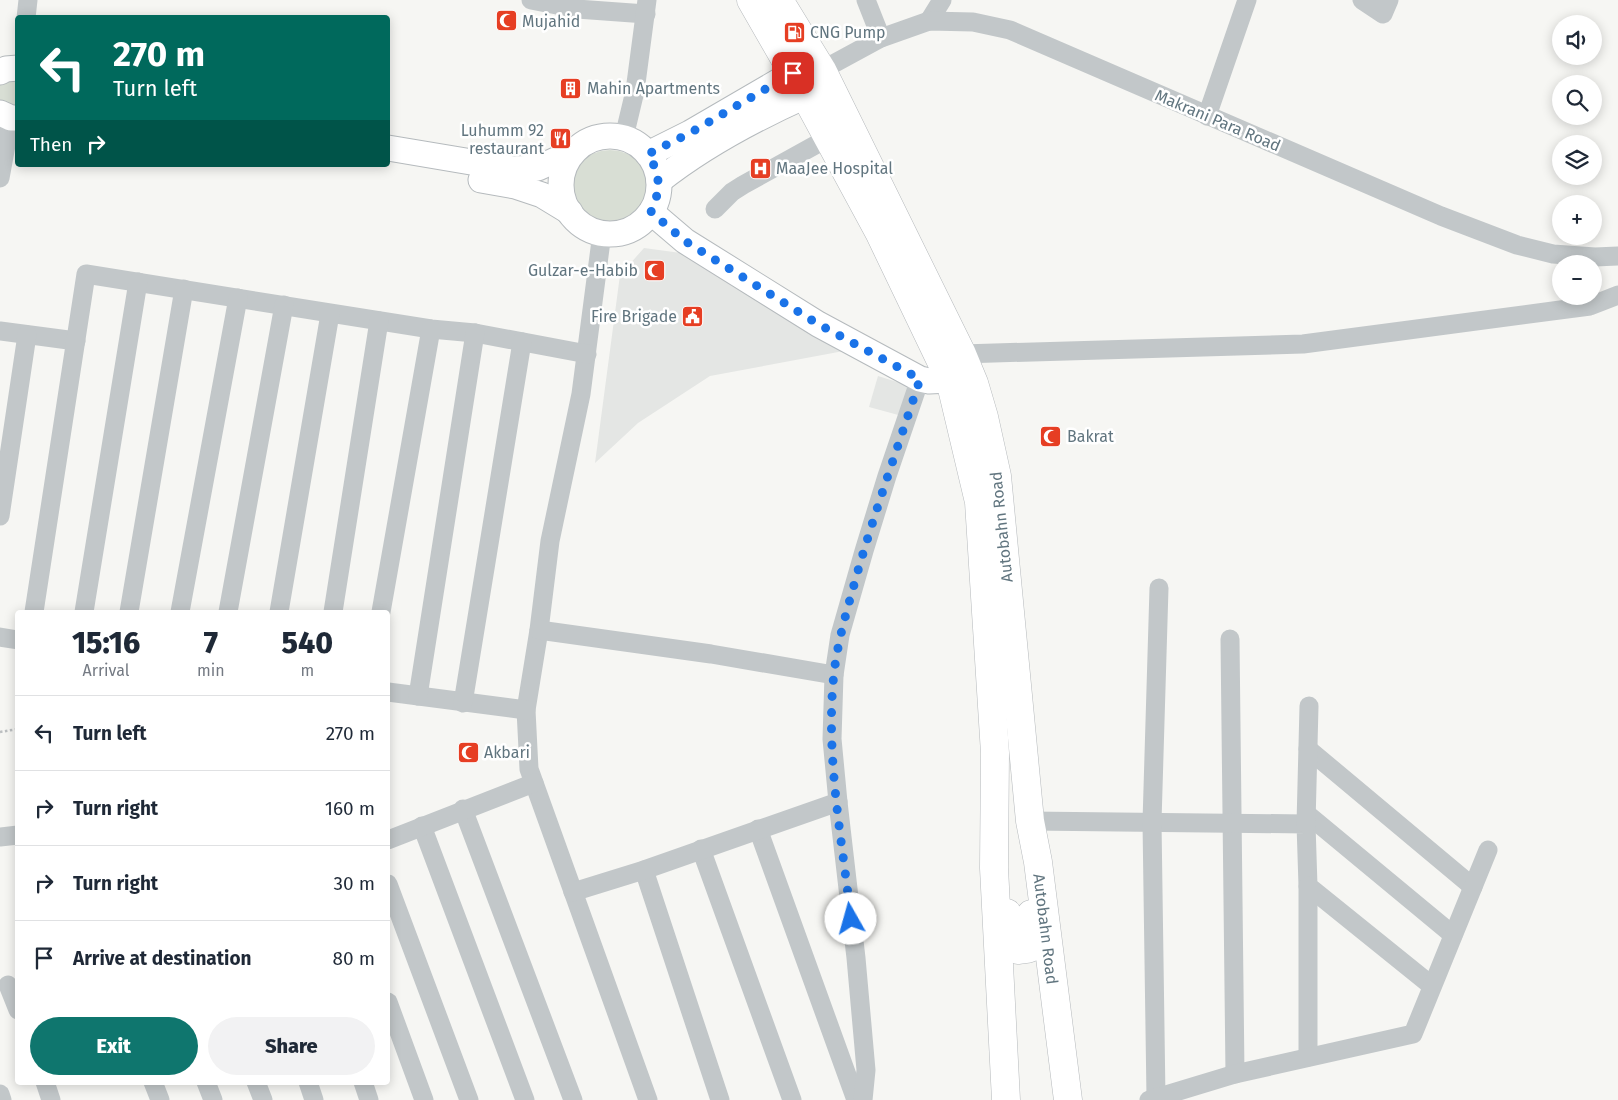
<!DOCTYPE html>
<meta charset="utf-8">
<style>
:root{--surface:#fff;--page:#f2f2f3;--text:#1f2937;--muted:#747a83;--line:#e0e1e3;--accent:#0f766e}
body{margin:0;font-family:"Fira Sans",sans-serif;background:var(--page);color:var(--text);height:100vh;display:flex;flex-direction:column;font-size:19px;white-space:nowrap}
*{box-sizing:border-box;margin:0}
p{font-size:16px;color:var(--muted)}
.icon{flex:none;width:28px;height:28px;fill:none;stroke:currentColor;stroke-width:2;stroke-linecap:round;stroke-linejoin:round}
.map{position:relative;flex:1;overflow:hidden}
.details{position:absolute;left:15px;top:610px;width:375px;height:475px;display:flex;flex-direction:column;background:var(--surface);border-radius:5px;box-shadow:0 2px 12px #0003}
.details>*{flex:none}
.hud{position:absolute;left:15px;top:15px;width:375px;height:152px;border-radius:5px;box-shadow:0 2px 12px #0003;background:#00695c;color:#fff;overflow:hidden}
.fabs{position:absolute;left:1552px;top:15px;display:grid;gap:10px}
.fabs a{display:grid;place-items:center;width:50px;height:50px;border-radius:50%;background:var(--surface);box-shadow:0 2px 12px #0003;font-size:25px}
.pin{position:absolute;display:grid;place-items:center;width:42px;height:42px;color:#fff;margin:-21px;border-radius:10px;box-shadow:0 2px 8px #0006}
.me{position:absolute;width:55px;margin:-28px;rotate:353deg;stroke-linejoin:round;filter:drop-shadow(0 0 4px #0008)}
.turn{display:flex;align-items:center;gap:18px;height:105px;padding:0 15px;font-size:22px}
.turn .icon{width:65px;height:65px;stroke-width:2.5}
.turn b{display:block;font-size:35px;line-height:42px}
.then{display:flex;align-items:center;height:48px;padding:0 15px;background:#0003;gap:10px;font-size:19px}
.eta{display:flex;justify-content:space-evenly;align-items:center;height:85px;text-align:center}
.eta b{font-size:30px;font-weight:800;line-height:35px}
.action{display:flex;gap:10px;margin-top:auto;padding:10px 15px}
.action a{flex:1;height:58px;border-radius:30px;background:var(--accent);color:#fff;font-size:20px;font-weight:800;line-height:58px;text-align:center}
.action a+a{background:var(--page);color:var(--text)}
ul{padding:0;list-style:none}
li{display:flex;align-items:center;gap:15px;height:75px;padding:0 15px;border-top:1px solid var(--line)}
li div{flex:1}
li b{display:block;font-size:19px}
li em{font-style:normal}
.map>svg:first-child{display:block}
</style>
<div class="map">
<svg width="1618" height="1100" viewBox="0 0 1618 1100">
<rect width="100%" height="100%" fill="#f6f6f3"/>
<g fill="#e4e6e4">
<polygon points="644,248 681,253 849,350 710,376 638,423 595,463 620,275"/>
<polygon points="878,376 910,386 902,416 869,407"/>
</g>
<g fill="#d8ded4">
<polygon points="17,77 17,106 0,105 0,78"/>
<circle cx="610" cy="192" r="42"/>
</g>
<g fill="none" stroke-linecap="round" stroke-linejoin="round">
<defs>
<g id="major">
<polyline points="0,72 6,69 18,68"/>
<polyline points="0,113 11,118 18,118"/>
<circle cx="610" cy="185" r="49"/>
<polyline points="388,148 513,169 538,168 573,152"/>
<polyline points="648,154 690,133 793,73"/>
<polyline points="481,180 515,186 542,195 570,212"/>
<path d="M659,181C703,146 754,119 805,96"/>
<polyline points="651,212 685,241 818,324 920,379 929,381 950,380"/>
</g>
<g id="highway">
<polyline points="751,0 793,73 879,232 950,380 979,502 995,753 994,868 1006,1100"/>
<polyline points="779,0 822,70 962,354 974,383 984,417 997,476 1030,821 1038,862 1068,1100"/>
<path d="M1007,913L1011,939L1018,950C1026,949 1033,950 1035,941L1031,914"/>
</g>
</defs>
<use href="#major" stroke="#b5babd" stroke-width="27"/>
<use href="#highway" stroke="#b5b9bc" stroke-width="29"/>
<polyline stroke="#bcbfc1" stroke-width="2.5" stroke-dasharray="2.5 2.5" stroke-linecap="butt" points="0,732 18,729"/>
<g stroke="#c2c7c9" stroke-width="19">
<polyline points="531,0 577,9 646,14"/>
<polyline points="866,0 881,38"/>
<polyline points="1362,0 1383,14 1389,0"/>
<polyline points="26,18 28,0"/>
<polyline points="929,21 942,0"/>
<polyline points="822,70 881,38 929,21 973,22 1010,30 1441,216 1517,245 1553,254 1595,257 1618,256"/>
<polyline points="1207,116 1247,0"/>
<polyline points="624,137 635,91 647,0"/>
<polyline points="0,178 11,118"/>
<polyline points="715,209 732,192 743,185 828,138"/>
<polyline points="602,233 581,394 550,541 539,630 526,710 529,769 648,1100"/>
<polyline points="0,331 76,341"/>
<polyline points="962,354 1303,344 1590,306 1618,295"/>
<polyline points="0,516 27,335"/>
<polyline points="34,612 86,274 431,329 475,333 587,354"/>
<polyline points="84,612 138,282"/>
<polyline points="129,612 184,289"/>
<polyline points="180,612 238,298"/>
<polyline points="228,612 284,305"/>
<polyline points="279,612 330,314"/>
<polyline points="333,612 379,321"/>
<polyline points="381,612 431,329"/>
<polyline points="539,630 711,654 834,675"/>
<polyline points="0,637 18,640"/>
<polyline points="1230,639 1235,1074"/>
<polyline points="388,692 526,710"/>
<polyline points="418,696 475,333"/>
<polyline points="463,703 522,342"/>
<polyline points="1308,749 1473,887"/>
<polyline points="463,809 573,1100"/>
<polyline points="1307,814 1453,935"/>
<polyline points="1030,821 1306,824 1308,886 1432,986"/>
<polyline points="1306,824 1309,706"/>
<polyline points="422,826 525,1100"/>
<polyline points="758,829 856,1100"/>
<polyline points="0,837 18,835"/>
<polyline points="388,840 534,783"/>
<polyline points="701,849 792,1100"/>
<polyline points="644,870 720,1100"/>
<polyline points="388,884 469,1100"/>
<polyline points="1308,886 1308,1057"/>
<polyline points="573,892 644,870 838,802"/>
<polyline points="8,985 18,1010"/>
<polyline points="388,1002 424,1100"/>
<polyline points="45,1082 51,1100"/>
<polyline points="153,1082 160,1100"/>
<polyline points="206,1082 213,1100"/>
<polyline points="256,1082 263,1100"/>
<polyline points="308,1082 314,1100"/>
<polyline points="363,1082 369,1100"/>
<polyline points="0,1094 2,1100"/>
<polyline points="1156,1098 1152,822 1159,588"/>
<polyline points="863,1100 866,1070 856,958 838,802 832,739 834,675 840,635 864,551 887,476 920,379"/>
<polyline points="1149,1100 1235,1074 1413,1034 1488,850"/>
</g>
<use href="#major" stroke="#fff" stroke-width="25"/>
<use href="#highway" stroke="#fff" stroke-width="28"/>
</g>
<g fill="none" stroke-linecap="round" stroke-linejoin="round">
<path stroke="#1a73e8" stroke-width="9" stroke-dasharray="0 16.2" d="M793,73L690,133L648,154C661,176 661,189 651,212L685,241L818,324L920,379C899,444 876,508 857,574C848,607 838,639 834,673C825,754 842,839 851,919"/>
</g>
<defs>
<symbol id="mosque-square" viewBox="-11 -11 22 22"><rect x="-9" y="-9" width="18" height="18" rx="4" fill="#e63e23" stroke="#fff"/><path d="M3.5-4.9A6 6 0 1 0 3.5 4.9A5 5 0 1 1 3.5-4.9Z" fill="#fff"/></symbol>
<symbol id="fuel-square" viewBox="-11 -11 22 22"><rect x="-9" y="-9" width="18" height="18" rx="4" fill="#e63e23" stroke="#fff"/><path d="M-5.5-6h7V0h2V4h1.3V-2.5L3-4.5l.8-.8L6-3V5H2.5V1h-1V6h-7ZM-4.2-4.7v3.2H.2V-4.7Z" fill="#fff"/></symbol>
<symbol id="building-square" viewBox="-11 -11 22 22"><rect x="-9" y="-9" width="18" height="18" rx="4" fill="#e63e23" stroke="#fff"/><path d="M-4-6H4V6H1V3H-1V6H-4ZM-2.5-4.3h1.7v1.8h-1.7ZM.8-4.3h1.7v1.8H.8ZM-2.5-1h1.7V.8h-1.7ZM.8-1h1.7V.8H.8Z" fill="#fff"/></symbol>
<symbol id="restaurant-square" viewBox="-11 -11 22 22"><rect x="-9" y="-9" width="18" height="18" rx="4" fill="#e63e23" stroke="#fff"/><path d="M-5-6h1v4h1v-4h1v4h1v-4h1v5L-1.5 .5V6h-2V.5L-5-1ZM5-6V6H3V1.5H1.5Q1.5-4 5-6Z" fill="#fff"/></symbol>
<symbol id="hospital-square" viewBox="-11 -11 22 22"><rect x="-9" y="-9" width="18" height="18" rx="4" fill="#e63e23" stroke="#fff"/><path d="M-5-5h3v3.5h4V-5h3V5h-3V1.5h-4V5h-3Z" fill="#fff"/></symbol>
<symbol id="civic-square" viewBox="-11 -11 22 22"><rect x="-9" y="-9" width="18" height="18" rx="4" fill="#e63e23" stroke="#fff"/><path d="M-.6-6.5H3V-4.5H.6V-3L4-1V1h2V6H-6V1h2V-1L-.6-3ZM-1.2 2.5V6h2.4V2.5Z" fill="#fff"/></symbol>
</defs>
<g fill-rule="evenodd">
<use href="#mosque-square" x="494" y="8" width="25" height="25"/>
<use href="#fuel-square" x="782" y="20" width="25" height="25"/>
<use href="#building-square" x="558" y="76" width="25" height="25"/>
<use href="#restaurant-square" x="548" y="126" width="25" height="25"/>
<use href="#hospital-square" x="748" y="156" width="25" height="25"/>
<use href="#mosque-square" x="642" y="258" width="25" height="25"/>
<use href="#civic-square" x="680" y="304" width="25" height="25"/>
<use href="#mosque-square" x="1038" y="424" width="25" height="25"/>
<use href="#mosque-square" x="456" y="740" width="25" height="25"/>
</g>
<g text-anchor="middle" stroke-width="5" stroke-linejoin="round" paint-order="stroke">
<g font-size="16" fill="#61757f" stroke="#fff" text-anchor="start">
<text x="522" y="27">Mujahid</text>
<text x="810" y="38">CNG Pump</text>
<text x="587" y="94">Mahin Apartments</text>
<text x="544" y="136" text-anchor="end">Luhumm 92<tspan x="544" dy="18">restaurant</tspan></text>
<text x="776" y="174">MaaJee Hospital</text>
<text x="638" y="276" text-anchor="end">Gulzar-e-Habib</text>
<text x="677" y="322" text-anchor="end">Fire Brigade</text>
<text x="1067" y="442">Bakrat</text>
<text x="484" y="758">Akbari</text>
</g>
<g font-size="16" fill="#61757f" stroke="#fff">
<text transform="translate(1218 120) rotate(23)" y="6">Makrani Para Road</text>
<text transform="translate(1001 527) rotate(-96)" y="6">Autobahn Road</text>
<text transform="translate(1046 929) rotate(83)" y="6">Autobahn Road</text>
</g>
</g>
</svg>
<div class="fabs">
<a><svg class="icon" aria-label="sound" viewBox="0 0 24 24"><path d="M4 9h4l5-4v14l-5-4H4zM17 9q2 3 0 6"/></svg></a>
<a><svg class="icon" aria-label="search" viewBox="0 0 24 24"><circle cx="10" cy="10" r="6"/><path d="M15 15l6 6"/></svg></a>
<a><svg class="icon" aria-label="layers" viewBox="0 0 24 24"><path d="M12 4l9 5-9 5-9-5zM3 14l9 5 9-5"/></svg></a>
<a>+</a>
<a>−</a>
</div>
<div class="pin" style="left:793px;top:73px;background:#d93025"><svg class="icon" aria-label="arrive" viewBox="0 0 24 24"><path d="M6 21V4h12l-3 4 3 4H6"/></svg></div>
<svg class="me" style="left:851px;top:919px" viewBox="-20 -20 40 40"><circle r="19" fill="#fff"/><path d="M0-13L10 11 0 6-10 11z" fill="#1a73e8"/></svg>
<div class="hud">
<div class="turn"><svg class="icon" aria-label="left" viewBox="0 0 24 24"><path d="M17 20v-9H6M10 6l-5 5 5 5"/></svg><div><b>270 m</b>Turn left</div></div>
<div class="then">Then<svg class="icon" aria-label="right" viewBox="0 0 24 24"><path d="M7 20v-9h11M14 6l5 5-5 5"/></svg></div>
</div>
<section class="details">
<div class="eta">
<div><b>15:16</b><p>Arrival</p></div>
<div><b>7</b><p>min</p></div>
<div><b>540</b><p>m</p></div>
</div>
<ul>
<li><svg class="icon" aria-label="left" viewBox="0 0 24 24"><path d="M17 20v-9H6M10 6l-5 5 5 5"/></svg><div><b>Turn left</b></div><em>270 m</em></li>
<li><svg class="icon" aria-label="right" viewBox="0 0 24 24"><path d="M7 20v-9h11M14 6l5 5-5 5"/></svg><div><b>Turn right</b></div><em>160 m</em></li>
<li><svg class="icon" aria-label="right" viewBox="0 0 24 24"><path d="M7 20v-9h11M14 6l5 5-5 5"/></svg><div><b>Turn right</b></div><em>30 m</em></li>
<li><svg class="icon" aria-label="arrive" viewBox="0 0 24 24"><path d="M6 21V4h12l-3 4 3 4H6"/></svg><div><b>Arrive at destination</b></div><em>80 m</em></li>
</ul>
<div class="action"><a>Exit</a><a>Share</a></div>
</section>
</div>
